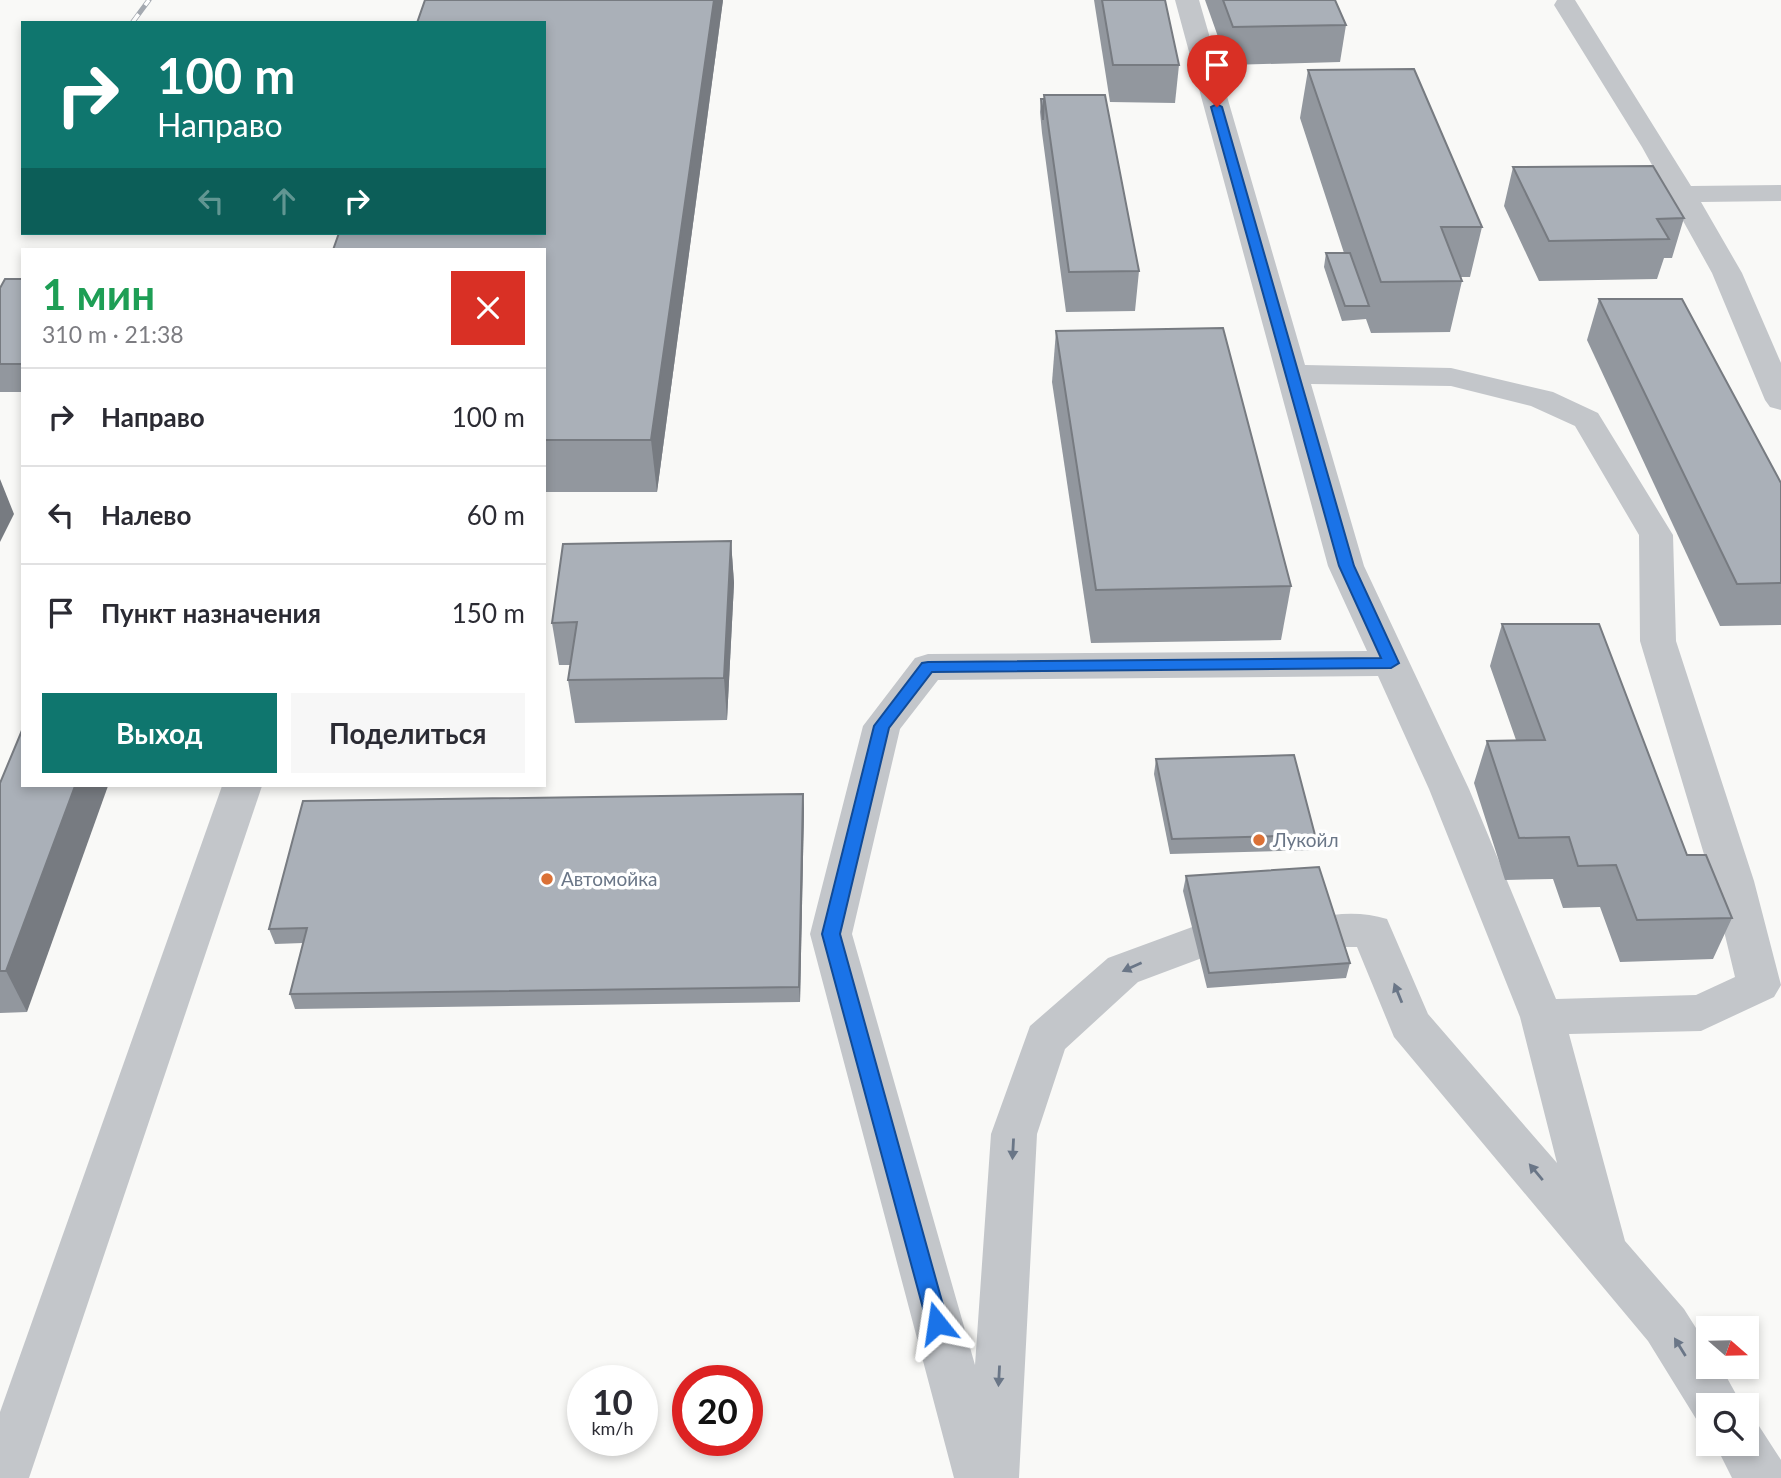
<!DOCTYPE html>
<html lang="ru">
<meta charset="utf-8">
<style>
:root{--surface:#fff;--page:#f7f7f7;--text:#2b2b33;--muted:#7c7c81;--line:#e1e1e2;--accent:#0f766e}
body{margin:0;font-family:Lato,sans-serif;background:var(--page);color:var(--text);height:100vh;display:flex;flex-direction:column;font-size:26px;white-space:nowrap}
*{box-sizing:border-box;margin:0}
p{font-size:23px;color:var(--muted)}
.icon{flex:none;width:38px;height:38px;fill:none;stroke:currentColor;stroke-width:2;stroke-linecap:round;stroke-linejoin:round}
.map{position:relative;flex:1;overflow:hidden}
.drawer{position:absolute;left:21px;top:248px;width:525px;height:539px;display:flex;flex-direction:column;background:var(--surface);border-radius:0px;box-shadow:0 4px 10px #0003}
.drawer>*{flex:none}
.top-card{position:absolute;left:21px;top:21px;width:525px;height:214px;border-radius:0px;box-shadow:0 4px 10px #0003;background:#0f766e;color:#fff;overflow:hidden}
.needle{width:46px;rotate:110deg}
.controls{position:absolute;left:1696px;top:1316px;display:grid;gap:14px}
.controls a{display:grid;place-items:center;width:63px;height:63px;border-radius:0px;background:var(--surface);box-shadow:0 4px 10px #0003;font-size:35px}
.speed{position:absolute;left:567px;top:1365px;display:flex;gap:14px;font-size:35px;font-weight:700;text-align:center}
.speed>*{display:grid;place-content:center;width:91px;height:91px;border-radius:50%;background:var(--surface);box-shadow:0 4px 10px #0003;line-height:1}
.speed small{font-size:18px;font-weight:400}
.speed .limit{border:10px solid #d22;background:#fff;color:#111}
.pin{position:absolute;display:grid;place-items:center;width:60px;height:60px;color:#fff;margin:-72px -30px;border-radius:50% 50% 50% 0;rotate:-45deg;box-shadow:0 0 7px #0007}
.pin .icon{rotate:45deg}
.me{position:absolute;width:77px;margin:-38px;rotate:345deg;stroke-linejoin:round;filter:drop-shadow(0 0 5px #0008)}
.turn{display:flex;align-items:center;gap:24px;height:147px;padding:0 21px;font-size:32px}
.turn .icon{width:91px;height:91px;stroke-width:2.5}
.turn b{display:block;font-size:49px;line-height:60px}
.lanes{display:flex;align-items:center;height:66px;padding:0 21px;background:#0003;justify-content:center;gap:35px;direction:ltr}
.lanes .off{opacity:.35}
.round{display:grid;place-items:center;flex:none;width:74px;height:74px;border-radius:0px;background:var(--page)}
.headline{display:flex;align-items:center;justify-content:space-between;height:119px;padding:0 21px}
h1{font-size:42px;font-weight:700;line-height:52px;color:#1e9e55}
.cta{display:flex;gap:14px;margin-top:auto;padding:14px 21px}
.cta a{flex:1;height:80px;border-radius:0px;background:var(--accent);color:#fff;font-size:28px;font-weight:700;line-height:80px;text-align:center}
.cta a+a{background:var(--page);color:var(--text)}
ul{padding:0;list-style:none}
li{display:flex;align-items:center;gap:21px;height:98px;padding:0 21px;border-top:2px solid var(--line)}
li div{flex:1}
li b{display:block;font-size:26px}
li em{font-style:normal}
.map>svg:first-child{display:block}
</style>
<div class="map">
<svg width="1781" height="1478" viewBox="0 0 1781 1478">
<rect width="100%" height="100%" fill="#f9f9f7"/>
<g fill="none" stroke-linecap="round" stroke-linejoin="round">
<g fill="#c3c6ca" fill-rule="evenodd">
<path d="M1175,0H1199L1305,365L1451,368L1553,392L1598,413L1673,535L1676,641L1754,881L1781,985L1774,997L1701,1031L1569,1034L1625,1241L1684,1309L1708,1347V1367H1721L1742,1405H1708V1426L1698,1422L1648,1341L1394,1037L1357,947H1330L1315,943L1309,931L1315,919C1338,912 1364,912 1387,919L1428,1014L1557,1163L1520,1017L1429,789L1378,676L938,680L900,729L852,934L975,1365L991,1134L1030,1026L1108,958L1195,926L1210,931L1216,943L1210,955L1138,982L1065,1049L1037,1134L1019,1478H954L810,934L863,726L915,658L928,654L1367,651L1328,566ZM1311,384L1451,386L1531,406L1575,426L1639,535L1640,641L1712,881L1735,977L1696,995L1556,999L1469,789L1364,566Z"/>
<polygon points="1557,0 1575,0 1691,186 1781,185 1781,201 1701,202 1742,273 1781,363 1781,410 1770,407 1765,400 1712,273 1642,147 1554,5"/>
<polygon points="222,786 262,786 29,1478 0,1478 0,1412"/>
<polygon points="1746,1421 1759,1426 1781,1460 1781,1478 1732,1478 1715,1444 1746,1444"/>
</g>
<defs>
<polyline id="rail" points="132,23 149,0"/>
</defs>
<use href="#rail" stroke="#a4a9b0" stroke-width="5"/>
<use href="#rail" stroke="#fff" stroke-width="3.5" stroke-dasharray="11" stroke-linecap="butt"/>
</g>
<g fill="#92979e">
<polygon points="723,0 657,492 544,492 544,250"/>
<polygon points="1094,0 1165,0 1179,65 1175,103 1110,102"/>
<polygon points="1205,0 1335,0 1346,25 1340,62 1228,65"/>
<polygon points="1308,70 1482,227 1470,277 1461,277 1462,281 1450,332 1371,333 1366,319 1342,321 1324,267 1326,253 1344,253 1300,118"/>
<polygon points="1044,95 1139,271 1135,311 1066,312 1042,133 1040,112 1041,99 1044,99"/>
<polygon points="1513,167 1684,218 1672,258 1664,258 1657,279 1539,281 1504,206"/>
<polygon points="23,279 23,392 0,392 0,288"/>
<polygon points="1599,299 1781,483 1781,625 1720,626 1587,340"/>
<polygon points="1056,331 1291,586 1281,640 1091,643 1052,382"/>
<polygon points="731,541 734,583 727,720 575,723 568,680 571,665 559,665 552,623"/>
<polygon points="1502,624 1687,855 1732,918 1713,959 1620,962 1600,907 1563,908 1553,879 1505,880 1474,783 1487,741 1516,740 1490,666"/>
<polygon points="1156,759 1315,835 1312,850 1170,854 1154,774"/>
<polygon points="0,783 27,1012 0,1013"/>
<polygon points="803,794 804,809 800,1002 295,1009 290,994 303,943 275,944 269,929"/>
<polygon points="1186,876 1350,963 1346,978 1207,988 1183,891"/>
</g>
<g fill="#777b81">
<polygon points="714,0 723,0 657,492 651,440"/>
<polygon points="0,479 14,514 0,542"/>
<polygon points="731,541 734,583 727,720 724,678"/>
<polygon points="75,786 108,786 27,1012 6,971"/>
<polygon points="803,794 804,809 800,1002 799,987"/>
</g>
<g fill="#aab0b8" stroke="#777b81" stroke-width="2">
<polygon points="425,0 714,0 651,440 544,440 544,250 333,250 339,233 544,233 544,23 417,23"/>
<polygon points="1102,0 1165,0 1179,65 1113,65"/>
<polygon points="1223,0 1335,0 1346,25 1233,27"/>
<polygon points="1414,69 1482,227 1441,227 1462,281 1381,282 1308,70"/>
<polygon points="1044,95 1105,95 1139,271 1069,272"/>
<polygon points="1041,99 1044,99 1043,120"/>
<polygon points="1653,166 1684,218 1657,219 1669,239 1549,241 1513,167"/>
<polygon points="1326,253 1350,253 1369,306 1345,306"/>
<polygon points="5,279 23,279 23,364 0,364 0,288"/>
<polygon points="1599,299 1682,299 1781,483 1781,583 1737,584"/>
<polygon points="1223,328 1291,586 1096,590 1056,331"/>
<polygon points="731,541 724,678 568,680 577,622 552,623 563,544"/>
<polygon points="1502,624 1599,624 1687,855 1706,855 1732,918 1637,920 1616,865 1578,866 1569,837 1519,838 1487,741 1545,740"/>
<polygon points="23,728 23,786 75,786 6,971 0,971 0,783"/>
<polygon points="1294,755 1315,835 1172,839 1156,759"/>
<polygon points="803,794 799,987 290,994 307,928 269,929 303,801"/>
<polygon points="1319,867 1350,963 1209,973 1186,876"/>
</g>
<defs><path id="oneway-solid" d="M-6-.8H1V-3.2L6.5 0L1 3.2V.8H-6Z" transform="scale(1.75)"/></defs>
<g fill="#6a7687">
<use href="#oneway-solid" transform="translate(1132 967) rotate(156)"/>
<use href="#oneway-solid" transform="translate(1398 993) rotate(-112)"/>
<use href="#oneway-solid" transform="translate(1013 1149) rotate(93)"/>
<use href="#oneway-solid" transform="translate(1536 1172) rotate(-130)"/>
<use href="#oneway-solid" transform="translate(1680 1347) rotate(-122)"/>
<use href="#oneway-solid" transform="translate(999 1376) rotate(93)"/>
</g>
<polygon fill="#1a73e8" stroke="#114b97" stroke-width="2" points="1217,104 1222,107 1354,566 1399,663 1391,668 932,672 889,728 840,934 948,1323 945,1329 937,1332 930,1329 927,1323 822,934 874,726 922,663 928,662 1381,658 1339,566 1211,107"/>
<g fill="#db7136" stroke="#fff" stroke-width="2.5">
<circle cx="1259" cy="840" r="7"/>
<circle cx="547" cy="879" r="7"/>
</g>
<g text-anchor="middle" stroke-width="7" stroke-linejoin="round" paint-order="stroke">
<g font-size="19" fill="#6a7687" stroke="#fff" text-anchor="start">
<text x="1273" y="847">Лукойл</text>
<text x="561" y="886">Автомойка</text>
</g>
</g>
</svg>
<div class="controls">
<a><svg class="needle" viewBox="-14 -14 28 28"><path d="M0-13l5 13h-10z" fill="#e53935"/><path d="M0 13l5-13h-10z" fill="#7c7c81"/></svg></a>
<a><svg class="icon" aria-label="search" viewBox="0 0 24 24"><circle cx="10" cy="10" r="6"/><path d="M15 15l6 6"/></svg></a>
</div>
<div class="speed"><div>10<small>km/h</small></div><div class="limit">20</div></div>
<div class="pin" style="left:1217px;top:107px;background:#d93025"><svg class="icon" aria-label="arrive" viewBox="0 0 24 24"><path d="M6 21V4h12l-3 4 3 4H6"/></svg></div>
<svg class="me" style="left:937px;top:1323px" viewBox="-20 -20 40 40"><path d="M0-17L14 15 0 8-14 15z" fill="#1a73e8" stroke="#fff" stroke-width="4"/></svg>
<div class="top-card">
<div class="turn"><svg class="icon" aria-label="right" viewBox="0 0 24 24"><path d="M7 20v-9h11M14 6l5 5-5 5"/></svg><div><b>100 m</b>Направо</div></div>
<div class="lanes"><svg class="icon off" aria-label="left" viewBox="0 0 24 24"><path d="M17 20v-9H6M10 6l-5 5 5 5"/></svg><svg class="icon off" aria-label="ahead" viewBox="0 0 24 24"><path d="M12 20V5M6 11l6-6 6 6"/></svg><svg class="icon" aria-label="right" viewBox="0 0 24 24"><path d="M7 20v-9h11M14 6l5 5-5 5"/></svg></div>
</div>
<section class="drawer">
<div class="headline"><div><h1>1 мин</h1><p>310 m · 21:38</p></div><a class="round" style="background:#d93025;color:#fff"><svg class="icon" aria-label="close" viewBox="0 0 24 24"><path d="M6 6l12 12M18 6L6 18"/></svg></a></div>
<ul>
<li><svg class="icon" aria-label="right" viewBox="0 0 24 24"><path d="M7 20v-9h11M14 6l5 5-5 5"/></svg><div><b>Направо</b></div><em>100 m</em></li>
<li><svg class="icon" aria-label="left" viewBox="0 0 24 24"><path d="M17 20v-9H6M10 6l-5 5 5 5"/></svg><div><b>Налево</b></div><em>60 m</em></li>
<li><svg class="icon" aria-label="arrive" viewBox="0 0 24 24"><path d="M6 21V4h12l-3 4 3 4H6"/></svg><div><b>Пункт назначения</b></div><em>150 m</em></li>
</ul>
<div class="cta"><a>Выход</a><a>Поделиться</a></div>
</section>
</div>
